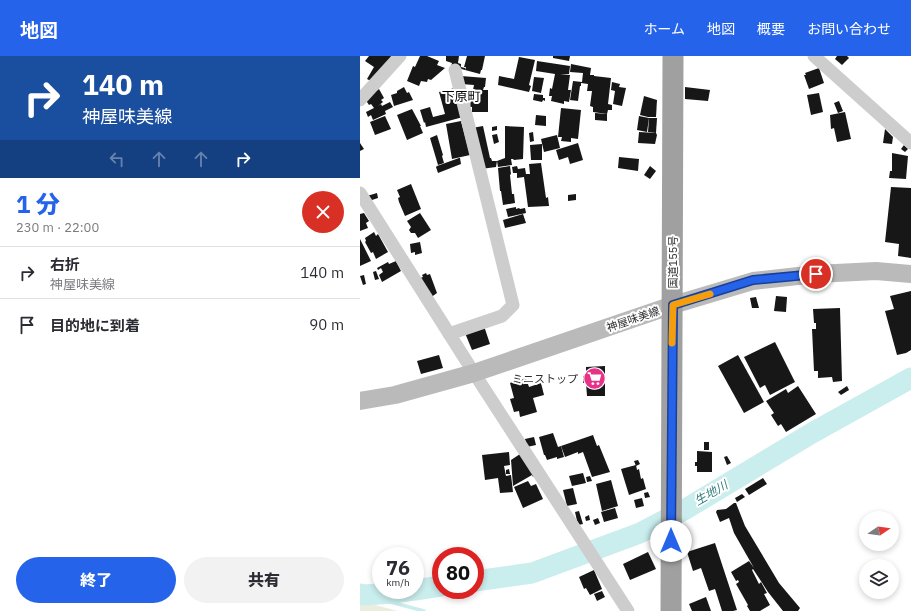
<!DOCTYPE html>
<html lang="ja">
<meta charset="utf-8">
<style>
:root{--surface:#fff;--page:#f2f2f3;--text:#2b2b33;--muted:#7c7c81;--line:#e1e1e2;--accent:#2563eb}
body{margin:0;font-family:"IBM Plex Sans","Noto Sans JP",sans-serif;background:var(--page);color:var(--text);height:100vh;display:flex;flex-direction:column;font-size:15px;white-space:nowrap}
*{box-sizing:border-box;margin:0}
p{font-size:13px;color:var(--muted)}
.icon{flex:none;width:22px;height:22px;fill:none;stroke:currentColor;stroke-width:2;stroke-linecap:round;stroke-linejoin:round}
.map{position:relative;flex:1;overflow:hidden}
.side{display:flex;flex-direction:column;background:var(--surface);width:360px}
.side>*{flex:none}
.banner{background:#1a4fa0;color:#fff;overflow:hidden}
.needle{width:26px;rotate:77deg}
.tools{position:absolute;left:499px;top:455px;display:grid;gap:8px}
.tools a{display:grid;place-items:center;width:40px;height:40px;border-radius:50%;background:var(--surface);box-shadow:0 2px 6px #0003;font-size:20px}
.speed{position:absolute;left:12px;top:491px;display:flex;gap:8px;font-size:20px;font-weight:700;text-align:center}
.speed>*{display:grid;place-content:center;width:52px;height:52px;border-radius:50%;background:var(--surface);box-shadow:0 2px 6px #0003;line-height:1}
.speed small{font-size:10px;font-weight:400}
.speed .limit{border:6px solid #d22;background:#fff;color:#111}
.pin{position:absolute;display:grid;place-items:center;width:34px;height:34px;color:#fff;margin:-17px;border:2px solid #fff;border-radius:50%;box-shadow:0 1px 4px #0007}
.me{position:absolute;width:44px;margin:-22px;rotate:0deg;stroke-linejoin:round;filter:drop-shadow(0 0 3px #0008)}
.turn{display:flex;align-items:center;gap:14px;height:84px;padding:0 16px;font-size:18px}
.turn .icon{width:52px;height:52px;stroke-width:2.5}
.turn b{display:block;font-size:28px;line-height:34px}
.lanes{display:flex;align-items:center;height:38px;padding:0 16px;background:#0003;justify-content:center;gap:20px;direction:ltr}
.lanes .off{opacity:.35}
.round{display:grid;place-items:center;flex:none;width:42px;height:42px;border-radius:21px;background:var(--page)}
.overview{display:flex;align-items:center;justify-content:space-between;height:68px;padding:0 16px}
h1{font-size:24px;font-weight:800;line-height:30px;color:var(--accent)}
.button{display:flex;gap:8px;margin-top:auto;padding:8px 16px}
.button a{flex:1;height:46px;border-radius:24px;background:var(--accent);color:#fff;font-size:16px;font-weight:800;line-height:46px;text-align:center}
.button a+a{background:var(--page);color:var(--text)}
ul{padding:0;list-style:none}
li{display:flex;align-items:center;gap:12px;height:52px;padding:0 16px;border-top:1px solid var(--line)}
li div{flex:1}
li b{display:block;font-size:15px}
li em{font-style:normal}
header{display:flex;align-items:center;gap:24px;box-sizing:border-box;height:56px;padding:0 20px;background:var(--accent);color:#fff}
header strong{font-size:19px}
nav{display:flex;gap:22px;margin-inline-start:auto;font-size:14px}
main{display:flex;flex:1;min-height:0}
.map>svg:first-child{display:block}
</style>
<header>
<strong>地図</strong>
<nav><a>ホーム</a><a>地図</a><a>概要</a><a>お問い合わせ</a></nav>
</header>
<main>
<section class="side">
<div class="banner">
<div class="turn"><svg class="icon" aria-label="right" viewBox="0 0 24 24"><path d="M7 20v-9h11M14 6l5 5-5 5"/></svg><div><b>140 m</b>神屋味美線</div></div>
<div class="lanes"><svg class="icon off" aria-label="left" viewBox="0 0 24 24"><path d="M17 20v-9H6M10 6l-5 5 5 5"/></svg><svg class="icon off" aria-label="ahead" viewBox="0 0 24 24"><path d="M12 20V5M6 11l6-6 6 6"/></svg><svg class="icon off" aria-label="ahead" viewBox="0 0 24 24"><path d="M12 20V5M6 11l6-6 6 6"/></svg><svg class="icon" aria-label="right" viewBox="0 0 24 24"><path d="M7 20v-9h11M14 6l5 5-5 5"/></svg></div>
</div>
<div class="overview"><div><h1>1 分</h1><p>230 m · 22:00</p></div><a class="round" style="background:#d93025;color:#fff"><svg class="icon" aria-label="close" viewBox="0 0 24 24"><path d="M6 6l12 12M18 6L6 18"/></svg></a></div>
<ul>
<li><svg class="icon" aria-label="right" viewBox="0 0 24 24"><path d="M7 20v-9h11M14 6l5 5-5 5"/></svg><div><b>右折</b><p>神屋味美線</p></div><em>140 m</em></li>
<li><svg class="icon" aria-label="arrive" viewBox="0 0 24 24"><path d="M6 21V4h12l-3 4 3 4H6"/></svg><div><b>目的地に到着</b></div><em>90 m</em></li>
</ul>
<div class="button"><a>終了</a><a>共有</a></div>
</section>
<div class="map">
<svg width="551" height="555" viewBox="0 0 551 555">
<rect width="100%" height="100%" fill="#fff"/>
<polygon fill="#ecedde" points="0,545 38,555 0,555"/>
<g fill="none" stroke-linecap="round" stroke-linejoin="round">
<polyline stroke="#caeded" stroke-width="3.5" points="4,539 64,555"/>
<g stroke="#caeded" stroke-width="21">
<polyline points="115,525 172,517 280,477 324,454 452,377 551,322"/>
<polyline points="55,534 81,530"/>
<polyline points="0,538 4,539 33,537 53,534"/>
</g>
</g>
<g fill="#171717">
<polygon points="9,0 32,0 13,26 7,23 14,11 5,5"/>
<polygon points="60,0 67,0 79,5 77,9 85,12 71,24 68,23 67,26 61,25 59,30 47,25 53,10 55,11"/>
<polygon points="86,0 99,0 98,7 101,8 101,11 105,12 105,14 91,10 92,7 86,5"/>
<polygon points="107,0 125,0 122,14 121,14 120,18 105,14 106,11 104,11"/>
<polygon points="193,0 210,0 209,5 193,2"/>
<polygon points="477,0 487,0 489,2 482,9 475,3"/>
<polygon points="159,1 175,4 169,29 171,30 169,36 138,29 139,20 154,23"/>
<polygon points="177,5 210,10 209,18 200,18 210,19 208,34 211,34 209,46 204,45 204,48 191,45 192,40 189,40 190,32 192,33 195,18 176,15"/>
<polygon points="211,8 231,12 230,19 234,19 234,20 251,22 248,48 252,49 252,54 248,54 247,58 233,56 233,51 230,50 232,35 227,35 228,28 221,27 221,30 220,30 218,45 210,44 213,25 222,26 223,17 210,16"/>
<polygon points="459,12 464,27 449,33 444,19 446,19 445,17"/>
<polygon points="101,20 126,22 125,31 124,31 123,34 128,34 128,56 112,56 112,51 110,51 111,43 112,34 113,34 114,29 101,28"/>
<polygon points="174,21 184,22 181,37 172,35"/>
<polygon points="252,26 260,28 259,31 266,32 262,50 253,48 255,35 251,34"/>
<polygon points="44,31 47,37 49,36 53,44 34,50 31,39 37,37 37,35"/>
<polygon points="325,31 350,34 348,45 325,43"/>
<polygon points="95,32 103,61 66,71 65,66 64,67 60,54 70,51 73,61 85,58 79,36"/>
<polygon points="19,33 24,42 21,44 23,46 18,50 21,48 22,50 30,46 33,51 25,55 26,58 13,64 11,59 8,61 6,56 14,52 11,48 9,49 5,43"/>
<polygon points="459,37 463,56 451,59 447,39"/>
<polygon points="174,38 183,39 183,42 185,42 185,45 183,44 182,46 173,44"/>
<polygon points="284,40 297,44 296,61 288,61 280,59"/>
<polygon points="479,45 483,55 478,57 474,47"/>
<polygon points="201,52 221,54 218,83 211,82 211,86 201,85 202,81 198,81"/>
<polygon points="52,53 61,70 60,70 63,77 47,84 37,59"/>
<polygon points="485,56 491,83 477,86 474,72 471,73 470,59"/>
<polygon points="235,57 247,58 247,65 235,64"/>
<polygon points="176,59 186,60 186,70 175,69"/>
<polygon points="25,60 31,73 15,79 10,66"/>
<polygon points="279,60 289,62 287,76 277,74"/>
<polygon points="289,62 297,62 296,77 288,76"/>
<polygon points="101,65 110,99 92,103 86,68"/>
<polygon points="123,70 130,102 131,102 132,105 137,105 136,111 121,113 112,72"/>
<polygon points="137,70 137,74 132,75 132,71"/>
<polygon points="145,70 164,71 163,103 154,104 153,103 151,103 152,109 138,111 137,105 145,102"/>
<polygon points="525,73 533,81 532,88 523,87"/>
<polygon points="173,76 174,85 170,86 169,77"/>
<polygon points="279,76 296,77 297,79 295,88 278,87"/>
<polygon points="137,78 139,86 134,88 132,79"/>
<polygon points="77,79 83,99 82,100 84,107 78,109 70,82"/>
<polygon points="197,79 200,92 184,96 181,83"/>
<polygon points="0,87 4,93 0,95"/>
<polygon points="218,87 223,104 210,108 208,101 199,104 196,94"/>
<polygon points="182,88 182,104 171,104 170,89"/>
<polygon points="544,89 548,93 545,96 541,93"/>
<polygon points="532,97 548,100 546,123 529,122 530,115 532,115"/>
<polygon points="259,101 279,103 278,115 258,112"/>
<polygon points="99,102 100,102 101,108 78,117 76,111 77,110"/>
<polygon points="181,107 186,142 188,141 189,150 168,151 164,121 157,122 157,117 153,117 152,111 157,110 158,113 165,112 166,118 170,118 169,108"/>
<polygon points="150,110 151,118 150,119 152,138 154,138 155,147 143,149 141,135 140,135 138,112"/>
<polygon points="290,110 296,115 290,123 284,119"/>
<polygon points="51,128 61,153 45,160 39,146 38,142 40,141 37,134"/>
<polygon points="531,131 551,132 551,202 538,200 539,188 525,186"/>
<polygon points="17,137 18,142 9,145 7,140"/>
<polygon points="216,138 216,144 208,145 208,139"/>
<polygon points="156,151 156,153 159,152 160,153 165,152 166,157 148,161 146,153"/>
<polygon points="4,157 9,165 6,167 8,172 0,175 0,158"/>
<polygon points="60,157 71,174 58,182 55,177 51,177 49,174 51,171 47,165"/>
<polygon points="163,158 166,167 145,172 143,164"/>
<polygon points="14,176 16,180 18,178 28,196 16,203 13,196 11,197 5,186 6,185 5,182"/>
<polygon points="0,183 11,205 0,210"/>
<polygon points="60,186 62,197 55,199 55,196 51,197 50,188"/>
<polygon points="36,205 41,215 22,226 19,219 23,216 21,212 18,214 17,212 28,206 29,208"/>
<polygon points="16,215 19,223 15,224 13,216"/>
<polygon points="66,217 67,219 70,218 77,237 70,242 58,223 63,221 62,219"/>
<polygon points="4,219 6,228 3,229 0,220"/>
<polygon points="551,235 551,294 546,297 537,299 525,255 534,253 530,240"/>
<polygon points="416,240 427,241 426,256 414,255"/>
<polygon points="396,241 399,252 392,252 390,242"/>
<polygon points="480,252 482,325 473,326 472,321 458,322 458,315 454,315 452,273 456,273 456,267 454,267 453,253"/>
<polygon points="124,270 130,288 112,294 105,277"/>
<polygon points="415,286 435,326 410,339 405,329 400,332 384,301"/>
<polygon points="79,299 83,312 61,318 57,305"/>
<polygon points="378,299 404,346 384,357 358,310"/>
<polygon points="245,310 245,340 227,340 226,327 223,327 223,320 226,320 226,311"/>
<polygon points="166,322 169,331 181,327 184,339 173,342 177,356 160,361 159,355 154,356 150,343 154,342 150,327"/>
<polygon points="438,330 456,358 426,376 421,368 418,370 411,359 414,357 406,345 426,333 428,337"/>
<polygon points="487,330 489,334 481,339 478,336"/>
<polygon points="193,377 198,391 201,390 204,401 197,403 197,401 187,404 185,399 184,399 179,381"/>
<polygon points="233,379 237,390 239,389 250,416 232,421 223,396 218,398 218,396 205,401 201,390"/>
<polygon points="174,381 176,389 167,391 165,383"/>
<rect x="344" y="386" width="5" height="8"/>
<polygon points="337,395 352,396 352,416 337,416 337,410 335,410 335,406 337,406"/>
<polygon points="149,396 150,409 144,410 146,420 151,419 153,436 140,437 138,422 125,424 122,399"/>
<polygon points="160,398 174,420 173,421 172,419 153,430 151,404"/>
<polygon points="367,400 371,407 367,409 364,401"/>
<polygon points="278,404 280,408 276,410 274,405"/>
<polygon points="276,409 277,414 279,413 281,423 283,422 286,433 269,439 261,413"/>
<polygon points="149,413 150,418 146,418 146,414"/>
<polygon points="223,417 226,427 212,430 209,420"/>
<polygon points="230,420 232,425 227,426 226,421"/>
<polygon points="403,422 407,428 389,439 385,433"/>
<polygon points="251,424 258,450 242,455 236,428"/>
<polygon points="168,425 171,430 176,428 183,443 163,452 154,431"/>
<polygon points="213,432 217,448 207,450 203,434"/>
<polygon points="288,436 290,441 285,442 284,437"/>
<polygon points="382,438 385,441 377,446 375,442"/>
<polygon points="282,442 284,450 276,452 274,444"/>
<polygon points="374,447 376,447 385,470 419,527 440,552 438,555 423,555 408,536 393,513 392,514 399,528 401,526 407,537 404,538 410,549 400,555 390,555 387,550 388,549 376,528 379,526 378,524 376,525 371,516 389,505 394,512 374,477 369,462 360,466 356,456 357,454 366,453"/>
<polygon points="255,452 258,462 244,466 241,456"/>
<polygon points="219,455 223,468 218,469 215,456"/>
<polygon points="229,459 230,464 226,465 225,461"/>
<polygon points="238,462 240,467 235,469 233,464"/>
<polygon points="355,487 377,554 373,555 362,555 355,533 349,535 341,512 333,515 327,496"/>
<polygon points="288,496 296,513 270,524 263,508"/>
<polygon points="234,514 242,533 230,539 226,532 224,533 219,521"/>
<polygon points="242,535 245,541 237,545 234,538"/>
<polygon points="346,541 351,555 332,555 329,548"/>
</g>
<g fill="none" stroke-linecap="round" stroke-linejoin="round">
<g stroke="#cdcdcd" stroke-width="13">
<polyline points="454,0 551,87"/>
<polyline points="0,44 40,0"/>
<polyline points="0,137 114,317 268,555"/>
<polyline points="89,278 142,260 153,249 95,14"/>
</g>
<polyline stroke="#bababa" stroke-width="18" points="0,345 35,339 114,317 313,249 393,225 456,218 516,215 551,218"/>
<polyline stroke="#a0a0a0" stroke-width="21" points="311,555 313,0"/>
</g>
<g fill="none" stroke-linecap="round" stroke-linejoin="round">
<defs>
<polyline id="route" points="311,485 313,249 393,224 456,218"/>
</defs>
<use href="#route" stroke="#184099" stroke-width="10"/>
<use href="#route" stroke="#2563eb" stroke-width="7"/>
<polyline stroke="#f59e0b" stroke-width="7" points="312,287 313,249 350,238"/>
</g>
<defs>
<symbol id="supermarket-disc" viewBox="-11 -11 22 22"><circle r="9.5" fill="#e83188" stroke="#fff"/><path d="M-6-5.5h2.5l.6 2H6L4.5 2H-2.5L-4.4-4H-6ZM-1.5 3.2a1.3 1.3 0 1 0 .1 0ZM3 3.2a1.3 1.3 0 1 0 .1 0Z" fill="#fff"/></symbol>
</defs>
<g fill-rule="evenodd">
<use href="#supermarket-disc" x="222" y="310" width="25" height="25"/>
</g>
<g text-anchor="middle" stroke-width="4" stroke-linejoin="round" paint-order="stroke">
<g font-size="11" fill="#303030" stroke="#fff">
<text transform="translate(313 206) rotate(-90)" y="4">国道155号</text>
<text transform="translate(273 263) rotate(-19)" y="4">神屋味美線</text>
</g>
<g font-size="11" fill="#303030" stroke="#fff" text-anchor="end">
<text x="218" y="327">ミニストップ</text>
</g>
<g font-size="12" font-style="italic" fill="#368080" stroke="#fff">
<text transform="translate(351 437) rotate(-30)" y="4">生地川</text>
</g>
<g font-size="13" fill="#000" stroke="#fff">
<text x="101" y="45">下原町</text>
</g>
</g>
</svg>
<div class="tools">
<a><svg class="needle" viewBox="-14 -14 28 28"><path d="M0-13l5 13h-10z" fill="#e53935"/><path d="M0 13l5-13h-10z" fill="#7c7c81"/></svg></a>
<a><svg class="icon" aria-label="layers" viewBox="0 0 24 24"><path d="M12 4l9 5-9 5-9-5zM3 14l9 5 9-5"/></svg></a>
</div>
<div class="speed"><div>76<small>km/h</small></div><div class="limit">80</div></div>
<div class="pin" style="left:456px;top:218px;background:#d93025"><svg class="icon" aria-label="arrive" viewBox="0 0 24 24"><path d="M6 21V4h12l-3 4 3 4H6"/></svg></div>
<svg class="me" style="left:311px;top:485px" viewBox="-20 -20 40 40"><circle r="19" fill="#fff"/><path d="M0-13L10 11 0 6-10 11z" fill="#2563eb"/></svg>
</div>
</main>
